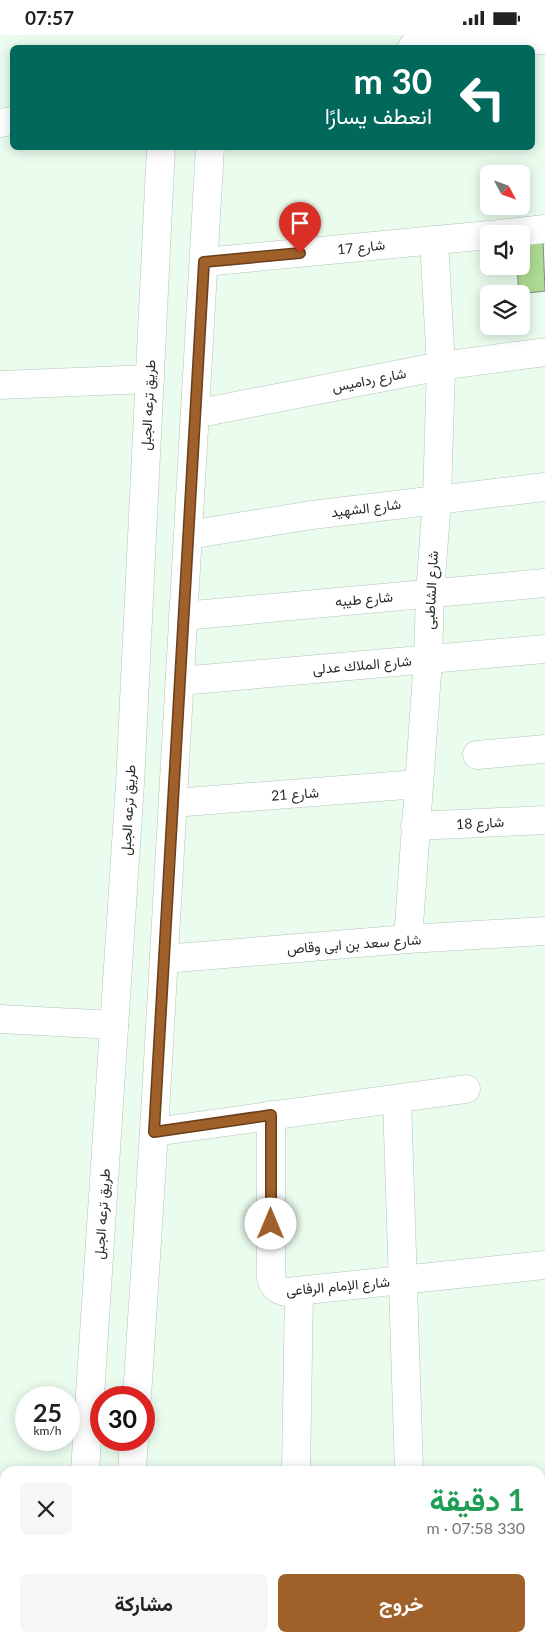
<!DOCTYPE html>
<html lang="ar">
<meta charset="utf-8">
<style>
:root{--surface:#fff;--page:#f6f6f6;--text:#222;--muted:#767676;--accent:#a06029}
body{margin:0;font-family:Lato,Vazirmatn,sans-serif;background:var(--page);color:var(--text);direction:rtl;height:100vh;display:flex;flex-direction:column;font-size:19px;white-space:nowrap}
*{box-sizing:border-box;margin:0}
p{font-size:16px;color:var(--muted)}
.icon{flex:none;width:28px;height:28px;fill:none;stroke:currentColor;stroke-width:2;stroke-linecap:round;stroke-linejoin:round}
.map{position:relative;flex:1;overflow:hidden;direction:ltr}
.drawer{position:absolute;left:0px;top:1431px;width:545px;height:176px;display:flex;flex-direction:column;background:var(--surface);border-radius:15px 15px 0 0;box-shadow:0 2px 12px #0003;direction:rtl}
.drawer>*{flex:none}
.top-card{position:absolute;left:10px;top:10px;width:525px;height:105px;border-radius:8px;box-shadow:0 2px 12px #0003;direction:rtl;background:#00695c;color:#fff;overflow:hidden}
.needle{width:32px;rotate:131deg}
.buttons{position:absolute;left:480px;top:130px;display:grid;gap:10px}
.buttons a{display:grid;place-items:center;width:50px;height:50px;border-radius:8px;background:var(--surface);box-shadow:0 2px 12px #0003;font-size:25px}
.speed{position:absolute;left:15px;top:1351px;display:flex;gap:10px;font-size:25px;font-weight:700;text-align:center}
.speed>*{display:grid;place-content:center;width:65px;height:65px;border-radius:50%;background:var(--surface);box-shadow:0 2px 12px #0003;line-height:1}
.speed small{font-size:12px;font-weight:400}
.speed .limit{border:8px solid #d22;background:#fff;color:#111}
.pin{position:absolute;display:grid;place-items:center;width:42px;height:42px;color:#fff;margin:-51px -21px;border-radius:50% 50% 50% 0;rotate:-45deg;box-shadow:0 0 5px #0007}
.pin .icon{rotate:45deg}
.me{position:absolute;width:55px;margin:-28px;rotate:0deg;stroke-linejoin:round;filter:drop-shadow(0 0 4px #0008)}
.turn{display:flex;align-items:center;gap:18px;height:105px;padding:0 20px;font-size:22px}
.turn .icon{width:65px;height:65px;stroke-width:2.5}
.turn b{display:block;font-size:35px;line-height:42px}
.round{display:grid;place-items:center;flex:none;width:52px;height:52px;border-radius:8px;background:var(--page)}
.summary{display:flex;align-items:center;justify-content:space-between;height:85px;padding:0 20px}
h1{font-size:30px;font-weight:700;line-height:38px;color:#1e9e55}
.button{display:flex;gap:10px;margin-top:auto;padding:10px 20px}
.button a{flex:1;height:58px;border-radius:8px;background:var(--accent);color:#fff;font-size:20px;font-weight:700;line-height:58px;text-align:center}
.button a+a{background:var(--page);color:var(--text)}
.status{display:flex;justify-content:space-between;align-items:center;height:35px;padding:0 25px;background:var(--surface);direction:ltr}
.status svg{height:14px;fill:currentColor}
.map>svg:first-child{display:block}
</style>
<div class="status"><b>07:57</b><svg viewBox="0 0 49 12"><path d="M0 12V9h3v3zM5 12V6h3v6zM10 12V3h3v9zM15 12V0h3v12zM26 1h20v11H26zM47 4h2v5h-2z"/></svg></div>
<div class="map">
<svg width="545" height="1607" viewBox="0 0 545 1607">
<rect width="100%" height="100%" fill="#e9fcee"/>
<polygon fill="#addb93" stroke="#828d7d" points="543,205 545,256 519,259 517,231 521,231 521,207"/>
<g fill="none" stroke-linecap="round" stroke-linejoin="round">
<defs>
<g id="minor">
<polyline points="412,12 545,5"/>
<polyline points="0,88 12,86"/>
<polyline points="499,199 545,194"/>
<polyline points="204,227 489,200"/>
<polyline points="0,350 150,344"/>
<polyline points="195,379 441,331 545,317"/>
<polyline points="188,500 312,480 545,452"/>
<polyline points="183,581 545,548"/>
<polyline points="180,646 545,614"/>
<polyline points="477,720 545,714"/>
<polyline points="173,768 418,749"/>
<polyline points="415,791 545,785"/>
<polyline points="408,904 428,625 430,558 437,464 441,331 434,205"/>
<polyline points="164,924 408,904 545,896"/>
<polyline points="0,984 114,990"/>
<polyline points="397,1064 409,1436"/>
<path d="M271,1080V1243C273,1251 278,1256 287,1257L545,1230"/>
<polyline points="154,1097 466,1054"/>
<polyline points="137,1362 154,1097 210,112"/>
<polyline points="85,1436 130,748 161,112"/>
<polyline points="132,1436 134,1405"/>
<polyline points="296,1436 299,1256"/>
<polyline points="74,1607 74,1602"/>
<polyline points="120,1607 121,1602"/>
</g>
</defs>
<use href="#minor" stroke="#b3c5b8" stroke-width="29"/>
<use href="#minor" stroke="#fff" stroke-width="28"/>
</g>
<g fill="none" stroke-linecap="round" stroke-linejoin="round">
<defs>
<polyline id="route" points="271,1189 271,1080 154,1097 204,227 300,218"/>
</defs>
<use href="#route" stroke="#683e1b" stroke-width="12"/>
<use href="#route" stroke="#a06029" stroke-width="9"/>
</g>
<g text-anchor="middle" stroke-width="4" stroke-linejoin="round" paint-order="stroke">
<g font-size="14" fill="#252c27" stroke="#fff">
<text transform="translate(361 212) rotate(-6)" y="5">شارع 17</text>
<text transform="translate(369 345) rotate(-11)" y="5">شارع رداميس</text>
<text transform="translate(148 370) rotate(-87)" y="5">طريق ترعه الجبل</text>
<text transform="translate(366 473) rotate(-7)" y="5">شارع الشهيد</text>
<text transform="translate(431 555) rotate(-87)" y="5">شارع الشاطبى</text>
<text transform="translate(364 564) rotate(-5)" y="5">شارع طيبه</text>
<text transform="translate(362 630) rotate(-5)" y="5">شارع الملاك عدلى</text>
<text transform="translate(295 759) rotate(-4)" y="5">شارع 21</text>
<text transform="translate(128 775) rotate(-87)" y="5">طريق ترعه الجبل</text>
<text transform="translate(480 788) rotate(-3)" y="5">شارع 18</text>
<text transform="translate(354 909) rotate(-4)" y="5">شارع سعد بن ابى وقاص</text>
<text transform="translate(102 1179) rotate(-86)" y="5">طريق ترعه الجبل</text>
<text transform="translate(338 1251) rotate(-5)" y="5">شارع الإمام الرفاعى</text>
</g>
</g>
</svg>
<div class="buttons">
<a><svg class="needle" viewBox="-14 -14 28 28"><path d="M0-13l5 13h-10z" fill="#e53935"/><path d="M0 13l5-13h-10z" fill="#767676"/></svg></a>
<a><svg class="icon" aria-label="sound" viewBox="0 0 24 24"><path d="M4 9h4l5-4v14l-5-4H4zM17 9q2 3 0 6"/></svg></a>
<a><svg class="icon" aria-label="layers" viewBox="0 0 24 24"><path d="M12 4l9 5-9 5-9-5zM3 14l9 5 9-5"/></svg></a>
</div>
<div class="speed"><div>25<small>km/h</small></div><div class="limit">30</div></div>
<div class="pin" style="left:300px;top:218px;background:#d93025"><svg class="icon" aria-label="arrive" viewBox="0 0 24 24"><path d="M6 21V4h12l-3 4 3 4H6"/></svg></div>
<svg class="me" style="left:271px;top:1189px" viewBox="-20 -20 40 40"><circle r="19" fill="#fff"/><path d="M0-13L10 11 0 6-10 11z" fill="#a06029"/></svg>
<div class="top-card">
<div class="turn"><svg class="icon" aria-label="left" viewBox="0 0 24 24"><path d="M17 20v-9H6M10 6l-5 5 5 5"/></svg><div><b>30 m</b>انعطف يسارًا</div></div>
</div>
<section class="drawer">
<div class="summary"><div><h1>1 دقيقة</h1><p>330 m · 07:58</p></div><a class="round"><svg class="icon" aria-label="close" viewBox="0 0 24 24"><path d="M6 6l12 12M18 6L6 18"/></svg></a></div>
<div class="button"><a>خروج</a><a>مشاركة</a></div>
</section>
</div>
